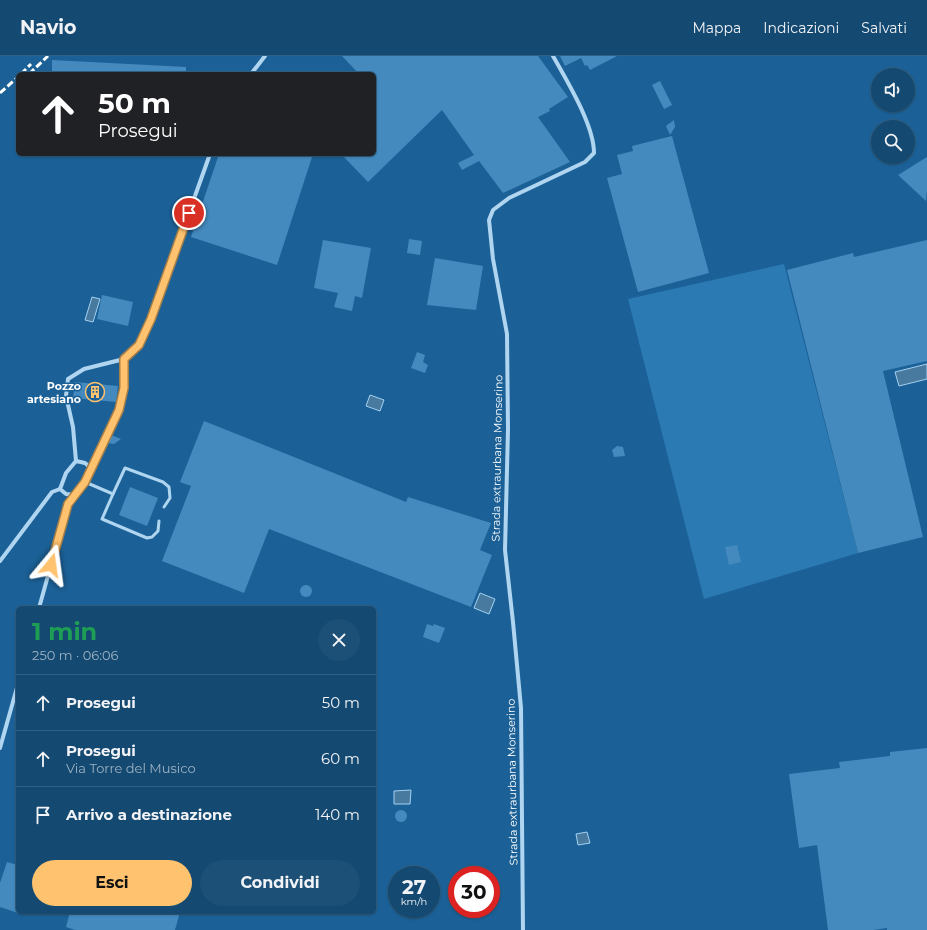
<!DOCTYPE html>
<html lang="it">
<meta charset="utf-8">
<style>
:root{--surface:#144971;--page:#1d5076;--text:#f1f3f6;--muted:#9db2c3;--line:#336184;--accent:#ffc26e}
body{margin:0;font-family:Montserrat,sans-serif;background:var(--page);color:var(--text);height:100vh;display:flex;flex-direction:column;font-size:15px;white-space:nowrap}
*{box-sizing:border-box;margin:0}
p{font-size:13px;color:var(--muted)}
.icon{flex:none;width:22px;height:22px;fill:none;stroke:currentColor;stroke-width:2;stroke-linecap:round;stroke-linejoin:round}
.map{position:relative;flex:1;overflow:hidden}
.sheet{position:absolute;left:16px;top:550px;width:360px;height:308px;display:flex;flex-direction:column;background:var(--surface);border-radius:6px;box-shadow:0 1px 3px #0004,0 0 0 1px var(--line)}
.sheet>*{flex:none}
.top-card{position:absolute;left:16px;top:16px;width:360px;height:84px;border-radius:6px;box-shadow:0 1px 3px #0004,0 0 0 1px var(--line);background:#202124;color:#fff;overflow:hidden}
.fabs{position:absolute;left:871px;top:12px;display:grid;gap:8px}
.fabs a{display:grid;place-items:center;width:44px;height:44px;border-radius:50%;background:var(--surface);box-shadow:0 1px 3px #0004,0 0 0 1px var(--line);font-size:20px}
.speed{position:absolute;left:388px;top:810px;display:flex;gap:8px;font-size:20px;font-weight:700;text-align:center}
.speed>*{display:grid;place-content:center;width:52px;height:52px;border-radius:50%;background:var(--surface);box-shadow:0 1px 3px #0004,0 0 0 1px var(--line);line-height:1}
.speed small{font-size:10px;font-weight:400}
.speed .limit{border:6px solid #d22;background:#fff;color:#111}
.pin{position:absolute;display:grid;place-items:center;width:34px;height:34px;color:#fff;margin:-17px;border:2px solid #fff;border-radius:50%;box-shadow:0 1px 4px #0007}
.me{position:absolute;width:44px;margin:-22px;rotate:16deg;stroke-linejoin:round;filter:drop-shadow(0 0 3px #0008)}
.turn{display:flex;align-items:center;gap:14px;height:84px;padding:0 16px;font-size:18px}
.turn .icon{width:52px;height:52px;stroke-width:2.5}
.turn b{display:block;font-size:28px;line-height:34px}
.round{display:grid;place-items:center;flex:none;width:42px;height:42px;border-radius:21px;background:var(--page)}
.overview{display:flex;align-items:center;justify-content:space-between;height:68px;padding:0 16px}
h1{font-size:24px;font-weight:700;line-height:30px;color:#1e9e55}
.action{display:flex;gap:8px;margin-top:auto;padding:8px 16px}
.action a{flex:1;height:46px;border-radius:24px;background:var(--accent);color:#111;font-size:16px;font-weight:700;line-height:46px;text-align:center}
.action a+a{background:var(--page);color:var(--text)}
ul{padding:0;list-style:none}
li{display:flex;align-items:center;gap:12px;height:56px;padding:0 16px;border-top:1px solid var(--line)}
li div{flex:1}
li b{display:block;font-size:15px}
li em{font-style:normal}
header{display:flex;align-items:center;gap:24px;box-sizing:border-box;height:56px;padding:0 20px;background:var(--surface);border-bottom:1px solid var(--line)}
header strong{font-size:19px}
nav{display:flex;gap:22px;margin-inline-start:auto;font-size:14px}
.map>svg:first-child{display:block}
</style>
<header>
<strong>Navio</strong>
<nav><a>Mappa</a><a>Indicazioni</a><a>Salvati</a></nav>
</header>
<div class="map">
<svg width="927" height="874" viewBox="0 0 927 874">
<rect width="100%" height="100%" fill="#1b6197"/>
<polygon fill="#2b7ab3" points="784,208 858,497 704,543 628,243"/>
<g fill="#48799e" stroke="#a3d2f2">
<polygon points="92,241 100,243 93,266 85,264"/>
<polygon points="927,308 927,323 899,330 895,316"/>
<polygon points="370,339 384,344 380,355 366,350"/>
<polygon points="480,537 495,543 489,558 474,552"/>
<polygon points="411,734 410,748 394,748 394,735"/>
<polygon points="587,776 590,787 578,789 576,778"/>
</g>
<g fill="#448abe">
<polygon points="342,0 538,0 568,41 549,53 550,55 538,61 570,106 503,137 479,105 462,114 458,107 474,99 442,54 368,126 341,98 374,98 374,18 359,18"/>
<polygon points="560,0 617,0 590,14 587,9 585,10 581,2 565,10"/>
<polygon points="52,4 186,11 186,18 52,18"/>
<polygon points="660,25 672,49 664,53 652,29"/>
<polygon points="674,64 675,71 670,79 666,70"/>
<polygon points="672,80 709,217 638,236 607,122 622,118 617,99 633,95 632,90"/>
<polygon points="219,98 313,98 277,209 191,181"/>
<polygon points="927,101 927,134 926,145 898,119"/>
<polygon points="409,183 422,185 420,199 407,197"/>
<polygon points="323,184 371,192 362,242 355,240 352,255 334,251 338,237 314,232"/>
<polygon points="927,184 927,305 883,315 923,481 858,497 787,214 853,197 854,201"/>
<polygon points="435,202 483,210 476,254 427,249"/>
<polygon points="102,239 133,246 128,270 97,263"/>
<polygon points="417,296 425,299 423,306 428,309 425,317 411,312"/>
<polygon points="75,326 118,330 116,346 73,342"/>
<polygon points="204,365 406,446 408,441 491,467 480,494 492,499 471,551 269,473 244,537 162,505 191,430 180,426"/>
<polygon points="111,379 121,383 114,388 108,387"/>
<polygon points="617,390 623,391 625,400 614,401 612,394"/>
<polygon points="130,431 158,442 147,470 119,459"/>
<polygon points="737,489 741,506 729,509 725,491"/>
<circle cx="306" cy="535" r="6"/>
<polygon points="427,568 433,570 434,568 445,572 439,587 423,581"/>
<polygon points="927,692 927,874 887,874 887,872 873,874 828,874 817,789 799,792 789,718 840,712 839,706 890,700 890,696"/>
<circle cx="401" cy="760" r="6"/>
<polygon points="7,806 18,809 18,857 0,851 0,827"/>
<polygon points="70,856 180,856 175,874 75,874 66,871"/>
</g>
<g fill="none" stroke-linecap="round" stroke-linejoin="round">
<g stroke="#afd5f0" stroke-width="3">
<polyline points="85,426 113,438 125,412 163,426 169,431 170,442 164,451"/>
<polyline points="113,438 102,463 147,482 152,481 158,475 159,465"/>
</g>
<g stroke="#afd5f0" stroke-width="4">
<polyline points="251,18 265,0"/>
<polyline points="76,405 73,371 66,340 68,323 84,313 124,303 139,289 151,263 210,98"/>
<polyline points="75,439 66,438 60,433 66,417 76,405 85,407 91,412"/>
<polyline points="0,505 52,436 60,433"/>
<polyline points="39,552 68,448 85,426 119,354 124,332 124,303"/>
<polyline points="0,692 18,628"/>
<path d="M523,874L521,652L513,566L505,494L508,373L507,278L493,203L489,164L493,154L509,142L585,106L594,97C594,69 567,25 553,0"/>
</g>
<g stroke="#fff" stroke-width="3" stroke-dasharray="7 3" stroke-linecap="butt">
<polyline points="21,18 31,8"/>
<polyline points="29,18 48,0"/>
<polyline points="0,37 18,21"/>
</g>
</g>
<g fill="none" stroke-linecap="round" stroke-linejoin="round">
<defs>
<polyline id="route" points="51,509 68,448 85,426 119,354 124,332 124,303 139,289 151,263 189,157"/>
</defs>
<use href="#route" stroke="#a67e48" stroke-width="10"/>
<use href="#route" stroke="#ffc26e" stroke-width="7"/>
</g>
<defs>
<symbol id="building-ring" viewBox="-11 -11 22 22"><circle r="9.5" fill="#1b6197" stroke="#ffc26e" stroke-width="1.5"/><path d="M-4-6H4V6H1V3H-1V6H-4ZM-2.5-4.3h1.7v1.8h-1.7ZM.8-4.3h1.7v1.8H.8ZM-2.5-1h1.7V.8h-1.7ZM.8-1h1.7V.8H.8Z" fill="#ffc26e"/></symbol>
</defs>
<g fill-rule="evenodd">
<use href="#building-ring" x="84" y="325" width="22" height="22"/>
</g>
<g text-anchor="middle" stroke-width="3" stroke-linejoin="round" paint-order="stroke">
<g font-size="11" font-weight="bold" fill="#fff" stroke="#1b6197" text-anchor="end">
<text x="81" y="334">Pozzo<tspan x="81" dy="13">artesiano</tspan></text>
</g>
<g font-size="11" fill="#fff" stroke="#1b6197">
<text transform="translate(497 402) rotate(-89)" y="4">Strada extraurbana Monserino</text>
<text transform="translate(512 726) rotate(-91)" y="4">Strada extraurbana Monserino</text>
</g>
</g>
</svg>
<div class="fabs">
<a><svg class="icon" aria-label="sound" viewBox="0 0 24 24"><path d="M4 9h4l5-4v14l-5-4H4zM17 9q2 3 0 6"/></svg></a>
<a><svg class="icon" aria-label="search" viewBox="0 0 24 24"><circle cx="10" cy="10" r="6"/><path d="M15 15l6 6"/></svg></a>
</div>
<div class="speed"><div>27<small>km/h</small></div><div class="limit">30</div></div>
<div class="pin" style="left:189px;top:157px;background:#d93025"><svg class="icon" aria-label="arrive" viewBox="0 0 24 24"><path d="M6 21V4h12l-3 4 3 4H6"/></svg></div>
<svg class="me" style="left:51px;top:509px" viewBox="-20 -20 40 40"><path d="M0-17L14 15 0 8-14 15z" fill="#ffc26e" stroke="#fff" stroke-width="4"/></svg>
<div class="top-card">
<div class="turn"><svg class="icon" aria-label="ahead" viewBox="0 0 24 24"><path d="M12 20V5M6 11l6-6 6 6"/></svg><div><b>50 m</b>Prosegui</div></div>
</div>
<section class="sheet">
<div class="overview"><div><h1>1 min</h1><p>250 m · 06:06</p></div><a class="round"><svg class="icon" aria-label="close" viewBox="0 0 24 24"><path d="M6 6l12 12M18 6L6 18"/></svg></a></div>
<ul>
<li><svg class="icon" aria-label="ahead" viewBox="0 0 24 24"><path d="M12 20V5M6 11l6-6 6 6"/></svg><div><b>Prosegui</b></div><em>50 m</em></li>
<li><svg class="icon" aria-label="ahead" viewBox="0 0 24 24"><path d="M12 20V5M6 11l6-6 6 6"/></svg><div><b>Prosegui</b><p>Via Torre del Musico</p></div><em>60 m</em></li>
<li><svg class="icon" aria-label="arrive" viewBox="0 0 24 24"><path d="M6 21V4h12l-3 4 3 4H6"/></svg><div><b>Arrivo a destinazione</b></div><em>140 m</em></li>
</ul>
<div class="action"><a>Esci</a><a>Condividi</a></div>
</section>
</div>
